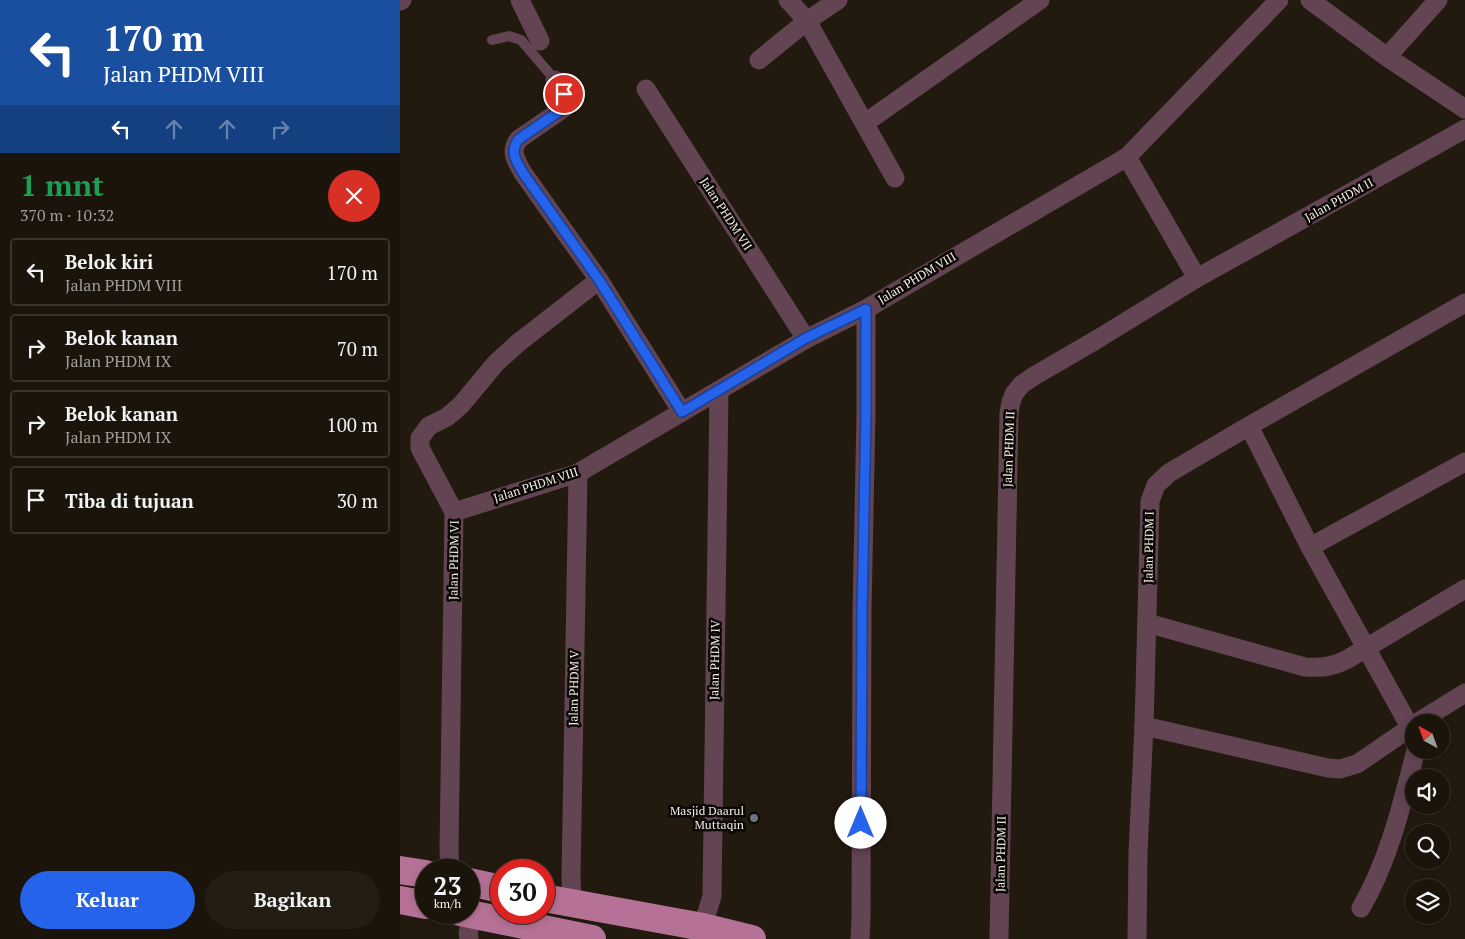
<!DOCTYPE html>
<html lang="id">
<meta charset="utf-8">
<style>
:root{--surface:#1a140a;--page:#231d13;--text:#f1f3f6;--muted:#9f9e9c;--line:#38332b;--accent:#2563eb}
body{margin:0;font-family:"PT Serif",serif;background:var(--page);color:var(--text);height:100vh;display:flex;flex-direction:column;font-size:19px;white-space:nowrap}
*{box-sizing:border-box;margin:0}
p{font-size:16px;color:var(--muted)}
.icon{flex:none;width:28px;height:28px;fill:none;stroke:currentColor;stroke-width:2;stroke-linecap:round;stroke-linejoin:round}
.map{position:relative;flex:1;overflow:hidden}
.side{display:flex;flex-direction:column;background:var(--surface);width:400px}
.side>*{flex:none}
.top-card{background:#1a4fa0;color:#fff;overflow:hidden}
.needle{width:32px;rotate:319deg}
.fabs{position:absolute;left:1005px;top:714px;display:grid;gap:10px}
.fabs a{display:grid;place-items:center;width:45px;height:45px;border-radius:50%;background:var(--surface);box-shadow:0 2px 8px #0003,0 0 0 1px var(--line);font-size:25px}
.speed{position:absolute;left:15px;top:859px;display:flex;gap:10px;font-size:25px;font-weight:700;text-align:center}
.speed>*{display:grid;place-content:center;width:65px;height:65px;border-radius:50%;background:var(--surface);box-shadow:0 2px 8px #0003,0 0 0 1px var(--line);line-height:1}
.speed small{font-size:12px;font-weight:400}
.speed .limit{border:8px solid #d22;background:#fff;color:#111}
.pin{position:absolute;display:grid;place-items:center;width:42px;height:42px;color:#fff;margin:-21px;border:2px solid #fff;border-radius:50%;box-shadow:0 1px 5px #0007}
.me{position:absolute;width:55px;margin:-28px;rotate:0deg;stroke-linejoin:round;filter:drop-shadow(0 0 4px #0008)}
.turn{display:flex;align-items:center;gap:18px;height:105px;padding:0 20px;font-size:22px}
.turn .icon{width:65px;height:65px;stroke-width:2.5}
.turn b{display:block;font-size:35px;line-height:42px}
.lanes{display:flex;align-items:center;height:48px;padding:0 20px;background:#0003;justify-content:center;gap:25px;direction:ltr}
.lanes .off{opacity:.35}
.round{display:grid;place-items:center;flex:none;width:52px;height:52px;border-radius:26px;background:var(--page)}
.headline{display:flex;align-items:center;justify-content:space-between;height:85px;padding:0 20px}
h1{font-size:30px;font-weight:700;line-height:38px;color:#1e9e55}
.cta{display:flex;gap:10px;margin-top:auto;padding:10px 20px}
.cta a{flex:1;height:58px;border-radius:30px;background:var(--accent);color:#fff;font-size:20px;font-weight:700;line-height:58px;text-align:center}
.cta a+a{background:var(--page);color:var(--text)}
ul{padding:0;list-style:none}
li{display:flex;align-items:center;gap:15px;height:68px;margin:0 10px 8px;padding:0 10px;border:2px solid var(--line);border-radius:5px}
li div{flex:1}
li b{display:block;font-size:19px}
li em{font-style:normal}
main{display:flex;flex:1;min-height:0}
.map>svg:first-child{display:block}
</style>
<main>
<section class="side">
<div class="top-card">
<div class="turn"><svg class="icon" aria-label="left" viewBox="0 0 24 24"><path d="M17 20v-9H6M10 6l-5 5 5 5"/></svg><div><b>170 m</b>Jalan PHDM VIII</div></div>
<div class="lanes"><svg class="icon" aria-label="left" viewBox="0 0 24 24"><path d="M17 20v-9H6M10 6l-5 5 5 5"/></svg><svg class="icon off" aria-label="ahead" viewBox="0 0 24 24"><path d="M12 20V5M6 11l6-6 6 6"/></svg><svg class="icon off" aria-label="ahead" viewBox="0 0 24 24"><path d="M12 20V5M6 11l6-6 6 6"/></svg><svg class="icon off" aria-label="right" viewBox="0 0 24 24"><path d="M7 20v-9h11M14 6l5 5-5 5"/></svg></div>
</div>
<div class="headline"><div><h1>1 mnt</h1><p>370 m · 10:32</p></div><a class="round" style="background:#d93025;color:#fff"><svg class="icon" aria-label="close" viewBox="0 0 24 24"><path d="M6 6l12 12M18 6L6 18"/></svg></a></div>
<ul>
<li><svg class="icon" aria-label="left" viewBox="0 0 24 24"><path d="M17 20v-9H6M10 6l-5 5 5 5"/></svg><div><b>Belok kiri</b><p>Jalan PHDM VIII</p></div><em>170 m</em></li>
<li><svg class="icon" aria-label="right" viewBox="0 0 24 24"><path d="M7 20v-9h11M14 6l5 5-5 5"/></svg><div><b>Belok kanan</b><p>Jalan PHDM IX</p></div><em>70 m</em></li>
<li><svg class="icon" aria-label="right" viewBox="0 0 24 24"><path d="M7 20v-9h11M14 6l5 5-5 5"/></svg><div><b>Belok kanan</b><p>Jalan PHDM IX</p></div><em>100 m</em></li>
<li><svg class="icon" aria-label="arrive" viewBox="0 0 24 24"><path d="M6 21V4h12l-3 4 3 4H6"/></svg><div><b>Tiba di tujuan</b></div><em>30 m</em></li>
</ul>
<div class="cta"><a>Keluar</a><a>Bagikan</a></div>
</section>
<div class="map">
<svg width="1065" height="939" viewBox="0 0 1065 939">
<rect width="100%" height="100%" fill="#221a0e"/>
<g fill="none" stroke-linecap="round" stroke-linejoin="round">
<polyline stroke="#624453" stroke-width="10" points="92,40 109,36 121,40 155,80"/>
<g stroke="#624453" stroke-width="19">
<polyline points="120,0 140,41"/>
<polyline points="388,0 407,21 495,178"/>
<polyline points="910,0 987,57 1065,109"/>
<polyline points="0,1 2,0"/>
<polyline points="987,57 1038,0"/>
<polyline points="359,60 407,21 438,0"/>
<path d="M155,80L167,97L164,108L119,139C109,152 116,160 123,173L199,280L282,412"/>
<polyline points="246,89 406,339"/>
<polyline points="465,123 640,0"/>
<polyline points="727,157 797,278"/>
<polyline points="849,426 910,547 1010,727"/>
<polyline points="54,512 178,473 406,339 466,309 727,157 879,0"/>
<polyline points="910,547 1065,462"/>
<path d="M747,623L905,667C921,668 932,667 946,660L1065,589"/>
<polyline points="1018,722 1065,693"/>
<polyline points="744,726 928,768 940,769 957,764 1014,725"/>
<polyline points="50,870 49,850 54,512 20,448 20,438 29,426 47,417 61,405 96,363 118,343 199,280"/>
<polyline points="172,904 171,877 178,473"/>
<path d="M961,908C989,860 1002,804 1016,750"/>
<polyline points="299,938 312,896 319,391"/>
<polyline points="69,939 68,933 73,915"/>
<polyline points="460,939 461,919 462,612 466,414 466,309"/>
<polyline points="599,939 609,413 611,402 614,394 621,385 634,376 696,340 797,278 1065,129"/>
<polyline points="737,939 738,853 744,726 750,501 756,485 769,473 849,426 1065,303"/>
</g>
<g stroke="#b67296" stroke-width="28">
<polyline points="0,870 26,874"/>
<polyline points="69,882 101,889"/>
<polyline points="144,898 303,927 352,939"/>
<polyline points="0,900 26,905"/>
<polyline points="60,912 192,939"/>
</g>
</g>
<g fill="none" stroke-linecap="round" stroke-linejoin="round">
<defs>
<path id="route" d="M164,94L167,97L164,108L119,139C109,151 116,161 123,173L199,280L282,412L406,338L466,309V414L462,612L461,823"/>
</defs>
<use href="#route" stroke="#184099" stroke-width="12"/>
<use href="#route" stroke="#2563eb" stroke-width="9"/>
</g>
<circle fill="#6b7280" stroke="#090603" stroke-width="2" cx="354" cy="818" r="5"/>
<g text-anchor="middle" stroke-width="5" stroke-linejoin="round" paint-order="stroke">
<g font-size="12" fill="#f5f0e8" stroke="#090603">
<text transform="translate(939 200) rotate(-29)" y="4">Jalan PHDM II</text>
<text transform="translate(326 214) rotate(57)" y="4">Jalan PHDM VII</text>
<text transform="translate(517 278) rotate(-31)" y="4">Jalan PHDM VIII</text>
<text transform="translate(609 449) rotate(-88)" y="4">Jalan PHDM II</text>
<text transform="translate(136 485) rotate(-18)" y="4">Jalan PHDM VIII</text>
<text transform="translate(749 547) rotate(-89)" y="4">Jalan PHDM I</text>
<text transform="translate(54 560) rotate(-89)" y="4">Jalan PHDM VI</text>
<text transform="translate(315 660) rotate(-89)" y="4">Jalan PHDM IV</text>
<text transform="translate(174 688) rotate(-89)" y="4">Jalan PHDM V</text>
<text transform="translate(601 854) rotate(-89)" y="4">Jalan PHDM II</text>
</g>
<g font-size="12" fill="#f5f0e8" stroke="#090603" text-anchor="end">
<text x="344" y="815">Masjid Daarul<tspan x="344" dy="14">Muttaqin</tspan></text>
</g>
</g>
</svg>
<div class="fabs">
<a><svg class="needle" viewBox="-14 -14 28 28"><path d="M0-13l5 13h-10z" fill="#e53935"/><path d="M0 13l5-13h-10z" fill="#9f9e9c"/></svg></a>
<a><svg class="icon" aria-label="sound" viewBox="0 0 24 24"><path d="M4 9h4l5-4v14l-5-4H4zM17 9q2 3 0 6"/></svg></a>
<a><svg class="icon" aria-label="search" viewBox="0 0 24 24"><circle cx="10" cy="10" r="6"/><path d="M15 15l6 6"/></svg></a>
<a><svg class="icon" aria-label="layers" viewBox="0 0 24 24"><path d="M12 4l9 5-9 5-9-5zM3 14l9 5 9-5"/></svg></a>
</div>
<div class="speed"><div>23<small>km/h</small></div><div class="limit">30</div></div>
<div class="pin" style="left:164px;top:94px;background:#d93025"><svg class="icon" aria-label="arrive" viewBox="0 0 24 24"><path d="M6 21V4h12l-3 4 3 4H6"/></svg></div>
<svg class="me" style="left:461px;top:823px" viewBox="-20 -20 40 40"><circle r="19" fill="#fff"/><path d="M0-13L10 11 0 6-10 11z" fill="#2563eb"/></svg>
</div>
</main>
